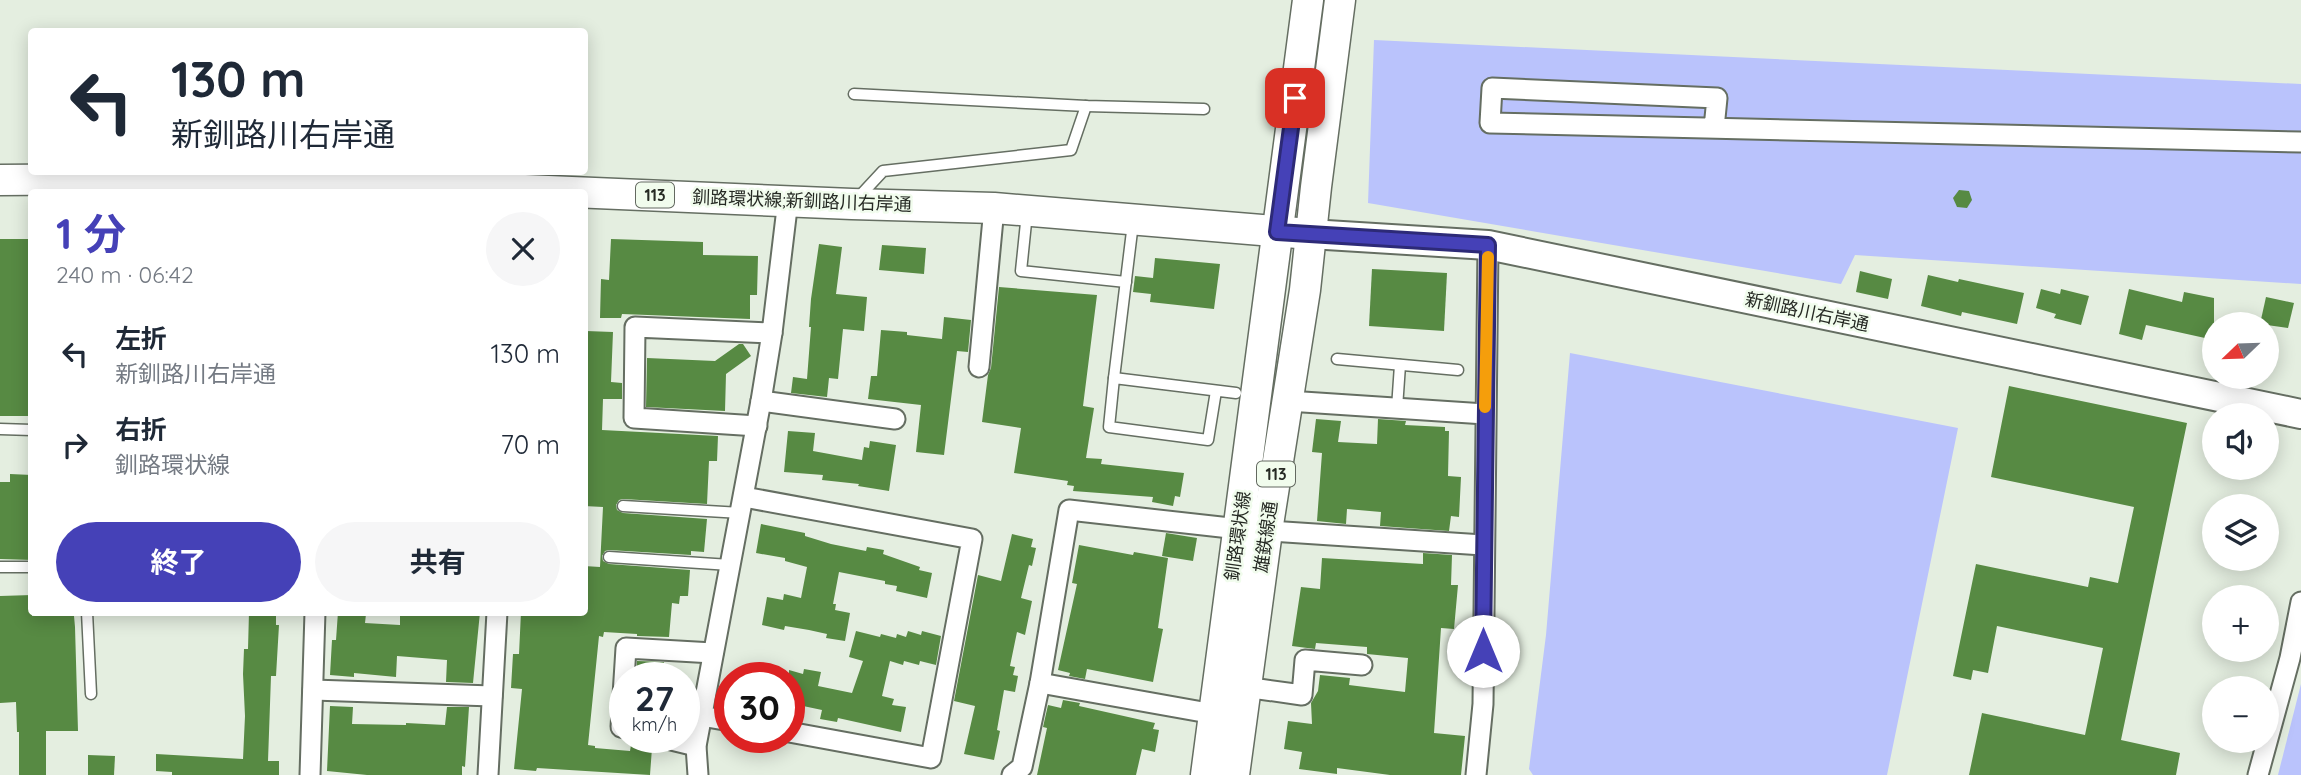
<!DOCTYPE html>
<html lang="ja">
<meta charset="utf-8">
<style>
:root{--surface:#fff;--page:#f6f6f7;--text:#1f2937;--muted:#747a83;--accent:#4541b7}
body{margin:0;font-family:Quicksand,"Noto Sans JP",sans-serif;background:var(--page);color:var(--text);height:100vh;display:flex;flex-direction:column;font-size:26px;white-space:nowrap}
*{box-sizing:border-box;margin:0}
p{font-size:23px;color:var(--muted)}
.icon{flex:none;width:38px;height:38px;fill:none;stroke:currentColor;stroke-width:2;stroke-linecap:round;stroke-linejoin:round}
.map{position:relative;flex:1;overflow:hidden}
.sheet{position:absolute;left:28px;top:189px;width:560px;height:427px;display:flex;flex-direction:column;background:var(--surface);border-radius:7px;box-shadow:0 4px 18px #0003}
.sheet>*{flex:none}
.top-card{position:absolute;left:28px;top:28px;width:560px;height:147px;border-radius:7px;box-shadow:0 4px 18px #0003;background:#fff;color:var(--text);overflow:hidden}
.needle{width:46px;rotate:247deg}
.tools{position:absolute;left:2202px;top:312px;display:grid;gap:14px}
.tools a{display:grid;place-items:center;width:77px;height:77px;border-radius:50%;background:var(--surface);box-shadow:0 4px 18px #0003;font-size:35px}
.speed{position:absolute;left:609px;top:662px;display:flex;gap:14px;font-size:35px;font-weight:700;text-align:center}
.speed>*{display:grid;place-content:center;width:91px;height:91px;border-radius:50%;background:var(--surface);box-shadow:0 4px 18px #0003;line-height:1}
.speed small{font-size:18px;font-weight:400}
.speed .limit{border:10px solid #d22;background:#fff;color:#111}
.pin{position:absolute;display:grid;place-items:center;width:60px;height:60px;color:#fff;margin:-30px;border-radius:14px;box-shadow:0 4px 10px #0006}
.me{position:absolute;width:77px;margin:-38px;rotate:0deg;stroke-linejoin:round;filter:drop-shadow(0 0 5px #0008)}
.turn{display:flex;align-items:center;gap:24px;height:147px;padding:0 28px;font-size:32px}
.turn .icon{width:91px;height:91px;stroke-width:2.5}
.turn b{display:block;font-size:49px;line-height:60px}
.round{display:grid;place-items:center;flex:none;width:74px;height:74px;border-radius:37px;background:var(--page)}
.headline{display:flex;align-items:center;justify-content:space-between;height:119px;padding:0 28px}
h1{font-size:42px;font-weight:700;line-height:52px;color:var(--accent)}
.action{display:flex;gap:14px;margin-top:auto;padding:14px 28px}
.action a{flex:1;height:80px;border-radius:42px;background:var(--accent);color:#fff;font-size:28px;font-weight:700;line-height:80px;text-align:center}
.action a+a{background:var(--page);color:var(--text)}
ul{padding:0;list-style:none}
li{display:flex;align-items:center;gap:21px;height:91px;padding:0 28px}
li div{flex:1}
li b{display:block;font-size:26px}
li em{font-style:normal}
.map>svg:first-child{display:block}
</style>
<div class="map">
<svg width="2301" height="775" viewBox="0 0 2301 775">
<rect width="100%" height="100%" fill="#e4eee0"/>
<g fill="#bac3fc">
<polygon points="1374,40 2301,84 2301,284 1855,255 1841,284 1368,203"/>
<polygon points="1570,353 1958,428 1887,775 1533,775 1529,769 1546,635"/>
<polygon points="2301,684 2301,775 2278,775"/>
</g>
<g fill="#578a43">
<polygon points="1959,190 1969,191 1972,200 1967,208 1957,207 1953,198"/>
<rect x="0" y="239" width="32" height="177"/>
<polygon points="611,239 703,242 703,255 758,256 757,295 750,295 750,319 622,314 621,318 600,318 601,279 609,280"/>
<polygon points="819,244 842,247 836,294 867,297 864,331 843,329 838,379 829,378 827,397 791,393 793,377 807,379 811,327 809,327 811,299"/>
<polygon points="882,245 926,248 924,274 879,270"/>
<polygon points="1155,258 1220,264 1214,309 1150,302 1151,294 1133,292 1135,276 1153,278"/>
<polygon points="1372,269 1447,273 1444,331 1369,326"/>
<polygon points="1860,271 1892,279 1888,299 1856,292"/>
<polygon points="1928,275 1958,282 1959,279 2024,293 2017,324 1962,312 1961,316 1921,306"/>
<polygon points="999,287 1097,295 1083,406 1094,408 1086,458 1102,459 1101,464 1184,473 1180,497 1175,496 1173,506 1152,502 1153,497 1073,491 1074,486 1067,485 1068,481 1014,473 1021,428 982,422 988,375 991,368"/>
<polygon points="2041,289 2060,294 2061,289 2089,296 2081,325 2054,318 2056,314 2036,308"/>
<polygon points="2129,289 2182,302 2184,292 2214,298 2214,340 2146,325 2142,340 2119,334"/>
<polygon points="2266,297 2294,303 2288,328 2260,324"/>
<polygon points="944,317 971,320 968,352 957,351 944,455 916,452 921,405 868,399 871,376 877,376 881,330 907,332 907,335 942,339"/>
<polygon points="586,331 613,332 611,382 622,383 622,399 603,399 602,430 718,436 717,461 709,461 707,504 623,499 619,500 616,505 617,510 623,513 707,519 704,552 691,551 691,555 609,550 605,551 602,556 603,561 609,564 690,570 688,596 680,596 679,604 672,603 669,637 637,636 637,634 604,632 603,637 599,636 588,745 595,746 595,748 630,751 631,745 652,748 650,775 537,768 536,771 514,769 522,689 511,688 513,654 519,654 521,612 572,614 572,612 584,612 584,566 600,567 603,507 584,506"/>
<polygon points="739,344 743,344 751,356 726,374 725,411 646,407 647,358 715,361"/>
<polygon points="2009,386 2187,423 2121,740 2180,753 2176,775 1969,775 1982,713 2085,735 2103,648 1997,626 1988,673 1973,670 1971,680 1953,676 1976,564 2088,587 2090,577 2118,583 2134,507 1991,477"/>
<polygon points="1316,419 1341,421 1338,442 1377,444 1378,419 1406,421 1405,425 1445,427 1445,431 1449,431 1448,476 1461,477 1459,517 1451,516 1449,531 1380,526 1381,512 1347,509 1346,524 1317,521 1322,453 1312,452"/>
<polygon points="788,431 815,433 813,451 862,460 864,447 869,448 870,441 896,445 889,491 858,486 859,484 822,480 823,475 784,472"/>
<polygon points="10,474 32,475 32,560 0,559 0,482 10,482"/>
<polygon points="761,524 805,533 805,536 831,544 866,551 867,547 884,550 883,554 920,567 919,570 932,573 927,598 896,591 897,586 885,584 885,581 839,572 833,604 836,604 835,610 850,613 845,641 826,638 827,634 809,630 785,626 784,630 762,625 767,597 783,600 784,594 801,598 807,567 785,561 785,558 756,553"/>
<polygon points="1166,533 1197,538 1193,561 1162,556"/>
<polygon points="1012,534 1033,539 1031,547 1036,548 1032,566 1029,565 1021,598 1032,601 1025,635 1017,632 1010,666 1015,667 1013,675 1018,676 1015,692 1004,690 997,730 1000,731 994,760 964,754 975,706 954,701 978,575 1001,581"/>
<polygon points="1079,545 1133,555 1134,552 1168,558 1158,628 1163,629 1153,682 1087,669 1085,679 1069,676 1070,673 1058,670 1077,584 1072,583"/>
<polygon points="1423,553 1452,555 1451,585 1458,585 1454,629 1441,628 1434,733 1465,736 1461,775 1390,775 1337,768 1337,774 1299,769 1302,752 1284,749 1288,721 1312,724 1311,703 1318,691 1320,675 1350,678 1349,685 1405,692 1408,658 1367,654 1367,647 1316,643 1315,649 1292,646 1301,587 1320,589 1322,558 1423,564"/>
<polygon points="32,595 32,616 74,616 75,627 78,731 46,731 46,775 19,775 19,732 17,732 16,702 0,703 0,596"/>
<polygon points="249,612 276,612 276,625 279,625 276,676 271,676 268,761 279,761 279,775 172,775 172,772 156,771 156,754 243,759 245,716 243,674 244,649 248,649"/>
<polygon points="338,612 366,614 365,623 400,625 400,612 480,612 473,683 446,682 447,660 397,656 396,677 354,673 354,677 330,675 332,640 336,640"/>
<polygon points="856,631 880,637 881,634 896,638 897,634 906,637 908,631 921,635 922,631 941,636 936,665 920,661 919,665 904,661 903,665 890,661 882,696 894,699 892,705 906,707 901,732 838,718 837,722 820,719 822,710 789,703 789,670 803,674 804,669 821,672 818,686 852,693 863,661 849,657"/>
<polygon points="637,661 664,662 663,677 636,677"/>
<polygon points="1063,700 1080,703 1079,706 1155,723 1153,729 1159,730 1155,752 1142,749 1136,775 1037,775 1047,728 1043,727 1048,705 1061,708"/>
<polygon points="330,706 353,707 352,724 406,725 406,723 445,725 447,707 469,707 465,767 462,766 462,775 367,775 327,771"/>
<polygon points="88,755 115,756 114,775 88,775"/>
</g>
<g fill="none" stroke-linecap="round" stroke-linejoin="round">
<defs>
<g id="lane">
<polyline points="854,94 1086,106 1204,109"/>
<polyline points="857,199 883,171 1071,150 1086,106"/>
<polyline points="1027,213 1021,271 1126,282"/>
<polyline points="1337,359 1458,370"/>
<polyline points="1114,378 1133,223"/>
<polyline points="1216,391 1208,440 1109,427 1114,378 1236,393"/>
<polyline points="1397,408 1400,365"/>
<polyline points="0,429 32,430"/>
<polyline points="623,506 741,513"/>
<polyline points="609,557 730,565"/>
<polyline points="0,567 32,567"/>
<polyline points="87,612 91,694"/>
</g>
<g id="street">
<polyline points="1714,128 1717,98 1492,88 1490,123 2301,142"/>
<polyline points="979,367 994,208"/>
<polyline points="761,401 895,419"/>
<polyline points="1288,401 1485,414"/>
<polyline points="757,426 634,418 635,327 772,333"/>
<polyline points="744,497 972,539 931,758 789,732"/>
<polyline points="1040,683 1214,714"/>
<polyline points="1245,687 1302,695 1305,660 1362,665"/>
<polyline points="313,690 492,696"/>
<polyline points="701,716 730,721"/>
<polyline points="625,728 621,727 626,648 713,653"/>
<polyline points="659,737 696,746"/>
<polyline points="310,775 315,612"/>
<polyline points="488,775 497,612"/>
<polyline points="698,775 696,746 761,401 772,333 788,200"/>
<polyline points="1012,775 1022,767 1040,683 1069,510 1239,529 1483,545"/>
<polyline points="1476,775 1483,704 1488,245"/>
<polyline points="2258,775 2290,658 2301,602"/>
</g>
<polyline id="secondary" points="1310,234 1488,245 2301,414"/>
<g id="primary">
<polyline points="0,180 243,178 852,204 994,208 1310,234"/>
<polyline points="1206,775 1308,0"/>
<polyline points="1234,775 1267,531 1305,290 1316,187 1340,0"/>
</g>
</defs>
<use href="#lane" stroke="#656e62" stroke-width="13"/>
<use href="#street" stroke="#656e62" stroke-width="23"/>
<use href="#secondary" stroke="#656e62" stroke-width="32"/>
<use href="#primary" stroke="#656e62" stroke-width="33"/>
<use href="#lane" stroke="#fff" stroke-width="10"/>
<use href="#street" stroke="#fff" stroke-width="19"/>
<use href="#secondary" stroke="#fff" stroke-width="28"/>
<use href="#primary" stroke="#fff" stroke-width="30"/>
</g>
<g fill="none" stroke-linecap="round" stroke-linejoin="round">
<defs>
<polyline id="route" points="1295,98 1277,232 1488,245 1483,651"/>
</defs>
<use href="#route" stroke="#2d2a77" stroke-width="18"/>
<use href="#route" stroke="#4541b7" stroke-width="12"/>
<polyline stroke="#f59e0b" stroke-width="12" points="1485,407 1488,257"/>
</g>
<g text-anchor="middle" stroke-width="5" stroke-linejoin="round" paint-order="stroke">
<g fill="#f1fced" stroke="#636960" stroke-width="2">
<rect x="636" y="182.5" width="38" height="25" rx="5"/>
<rect x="1257" y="461.5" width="38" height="25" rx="5"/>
</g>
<g font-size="16" font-weight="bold" fill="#262a24">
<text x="655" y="201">113</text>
<text x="1276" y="480">113</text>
</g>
<g font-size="18" fill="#262a24" stroke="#f1fced">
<text transform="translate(802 201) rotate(2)" y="6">釧路環状線;新釧路川右岸通</text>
<text transform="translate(1807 312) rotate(12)" y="6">新釧路川右岸通</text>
<text transform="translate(1238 536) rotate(-82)" y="6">釧路環状線</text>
<text transform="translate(1266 537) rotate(-82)" y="6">雄鉄線通</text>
</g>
</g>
</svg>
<div class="tools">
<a><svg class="needle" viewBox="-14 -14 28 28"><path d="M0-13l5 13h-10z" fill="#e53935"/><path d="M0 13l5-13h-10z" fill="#747a83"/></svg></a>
<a><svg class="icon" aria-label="sound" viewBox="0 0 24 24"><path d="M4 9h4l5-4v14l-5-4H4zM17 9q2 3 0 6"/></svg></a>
<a><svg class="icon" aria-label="layers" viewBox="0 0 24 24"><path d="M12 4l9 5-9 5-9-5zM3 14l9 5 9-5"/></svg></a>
<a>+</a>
<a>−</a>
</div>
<div class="speed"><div>27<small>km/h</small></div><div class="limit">30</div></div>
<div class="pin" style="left:1295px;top:98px;background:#d93025"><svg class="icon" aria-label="arrive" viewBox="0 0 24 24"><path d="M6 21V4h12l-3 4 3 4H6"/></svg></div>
<svg class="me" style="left:1483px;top:651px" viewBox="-20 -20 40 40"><circle r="19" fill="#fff"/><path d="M0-13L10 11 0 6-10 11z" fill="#4541b7"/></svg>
<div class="top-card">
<div class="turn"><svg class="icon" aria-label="left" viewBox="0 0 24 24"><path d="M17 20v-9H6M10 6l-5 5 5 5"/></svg><div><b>130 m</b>新釧路川右岸通</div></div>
</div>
<section class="sheet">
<div class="headline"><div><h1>1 分</h1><p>240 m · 06:42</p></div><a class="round"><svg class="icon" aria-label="close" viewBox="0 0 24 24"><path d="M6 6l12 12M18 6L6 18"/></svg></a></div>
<ul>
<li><svg class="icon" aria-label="left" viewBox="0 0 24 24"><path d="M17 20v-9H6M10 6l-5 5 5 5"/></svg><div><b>左折</b><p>新釧路川右岸通</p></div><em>130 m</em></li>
<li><svg class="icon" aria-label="right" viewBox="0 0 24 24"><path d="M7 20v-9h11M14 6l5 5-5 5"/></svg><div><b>右折</b><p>釧路環状線</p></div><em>70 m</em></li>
</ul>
<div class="action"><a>終了</a><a>共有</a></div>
</section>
</div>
